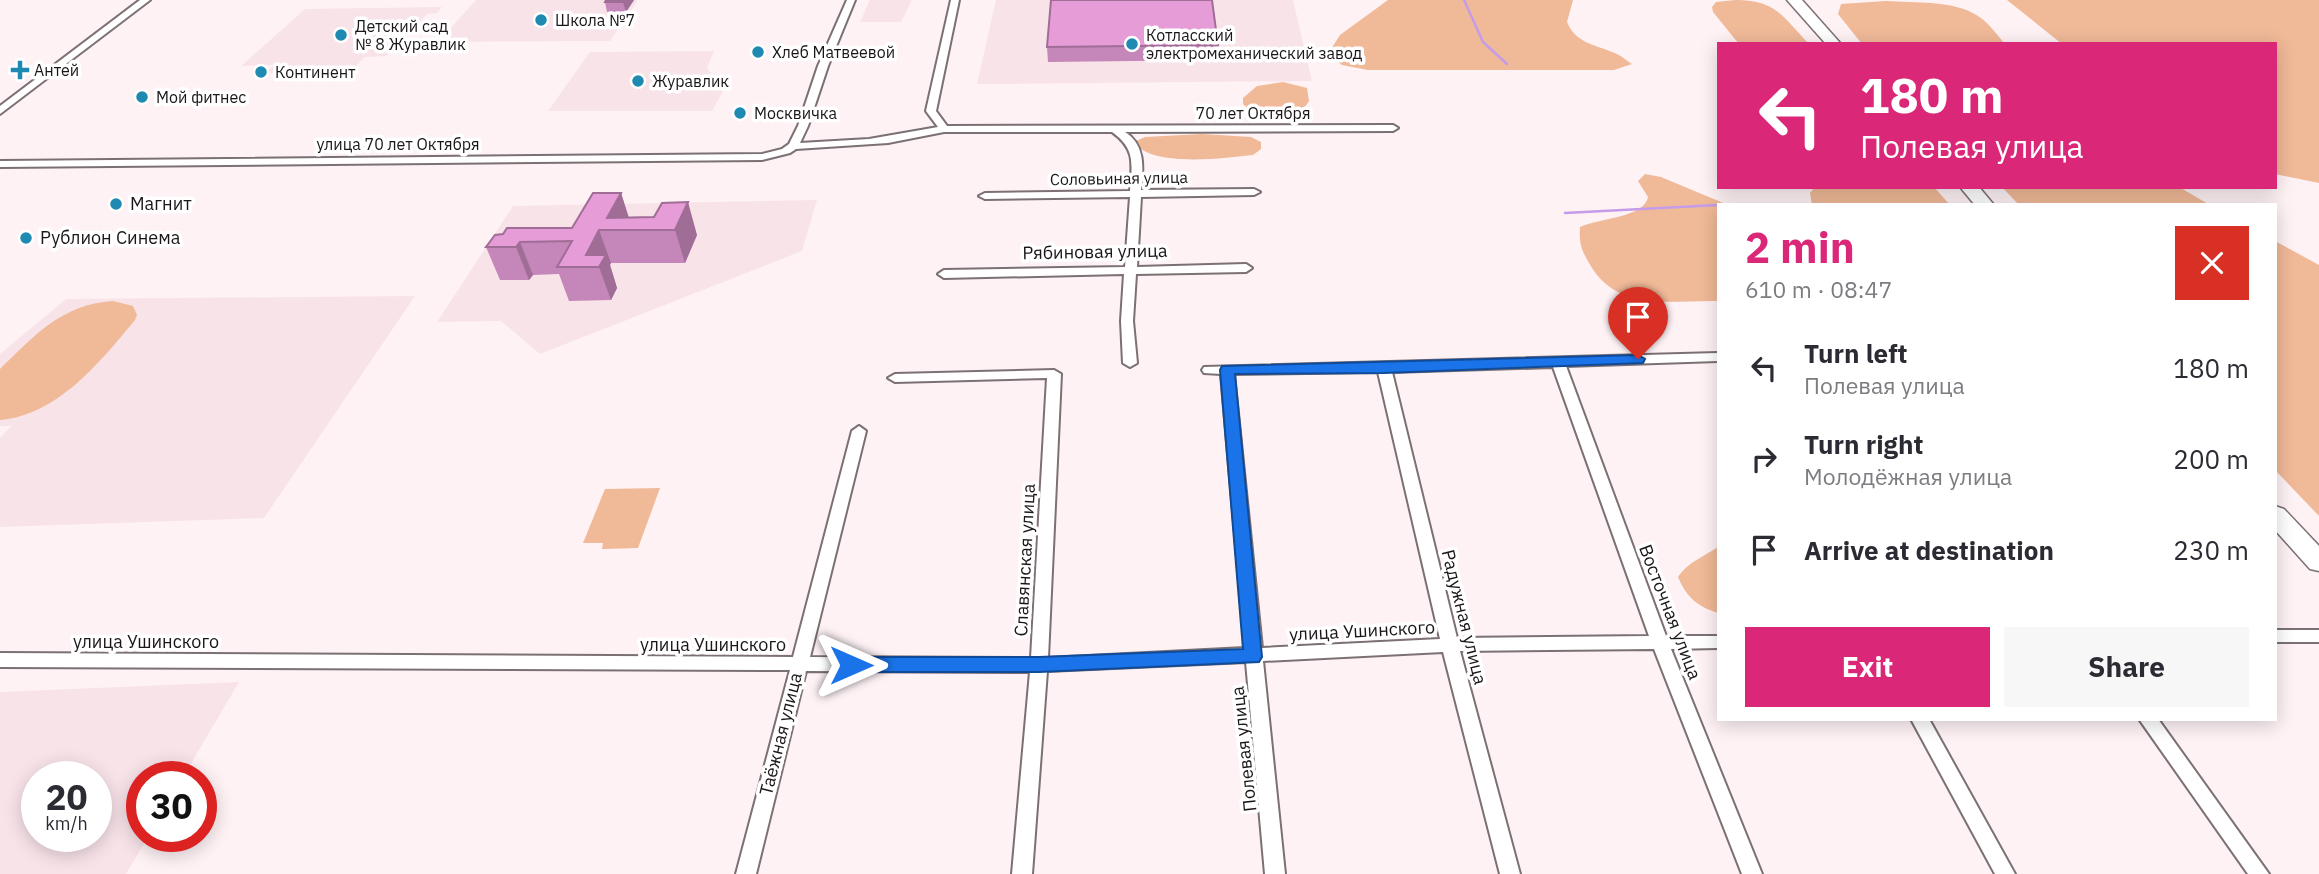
<!DOCTYPE html>
<meta charset="utf-8">
<style>
:root{--surface:#fff;--page:#f7f7f7;--text:#2b2b33;--muted:#7c7c81;--accent:#db2777}
body{margin:0;font-family:"IBM Plex Sans",sans-serif;background:var(--page);color:var(--text);height:100vh;display:flex;flex-direction:column;font-size:26px;white-space:nowrap}
*{box-sizing:border-box;margin:0}
p{font-size:23px;color:var(--muted)}
.icon{flex:none;width:38px;height:38px;fill:none;stroke:currentColor;stroke-width:2;stroke-linecap:round;stroke-linejoin:round}
.map{position:relative;flex:1;overflow:hidden}
.details{position:absolute;left:1717px;top:203px;width:560px;height:518px;display:flex;flex-direction:column;background:var(--surface);border-radius:0px;box-shadow:0 4px 18px #0003}
.details>*{flex:none}
.hud{position:absolute;left:1717px;top:42px;width:560px;height:147px;border-radius:0px;box-shadow:0 4px 18px #0003;background:#db2777;color:#fff;overflow:hidden}
.speed{position:absolute;left:21px;top:761px;display:flex;gap:14px;font-size:35px;font-weight:700;text-align:center}
.speed>*{display:grid;place-content:center;width:91px;height:91px;border-radius:50%;background:var(--surface);box-shadow:0 4px 18px #0003;line-height:1}
.speed small{font-size:18px;font-weight:400}
.speed .limit{border:10px solid #d22;background:#fff;color:#111}
.pin{position:absolute;display:grid;place-items:center;width:60px;height:60px;color:#fff;margin:-72px -30px;border-radius:50% 50% 50% 0;rotate:-45deg;box-shadow:0 0 7px #0007}
.pin .icon{rotate:45deg}
.me{position:absolute;width:77px;margin:-38px;rotate:90deg;stroke-linejoin:round;filter:drop-shadow(0 0 5px #0008)}
.turn{display:flex;align-items:center;gap:24px;height:147px;padding:0 28px;font-size:32px}
.turn .icon{width:91px;height:91px;stroke-width:2.5}
.turn b{display:block;font-size:49px;line-height:60px}
.round{display:grid;place-items:center;flex:none;width:74px;height:74px;border-radius:0px;background:var(--page)}
.head{display:flex;align-items:center;justify-content:space-between;height:119px;padding:0 28px}
h1{font-size:42px;font-weight:800;line-height:52px;color:var(--accent)}
.cta{display:flex;gap:14px;margin-top:auto;padding:14px 28px}
.cta a{flex:1;height:80px;border-radius:0px;background:var(--accent);color:#fff;font-size:28px;font-weight:800;line-height:80px;text-align:center}
.cta a+a{background:var(--page);color:var(--text)}
ul{padding:0;list-style:none}
li{display:flex;align-items:center;gap:21px;height:91px;padding:0 28px}
li div{flex:1}
li b{display:block;font-size:26px}
li em{font-style:normal}
.map>svg:first-child{display:block}
</style>
<div class="map">
<svg width="2319" height="874" viewBox="0 0 2319 874">
<rect width="100%" height="100%" fill="#fef2f5"/>
<g fill="#f8e3e9" fill-rule="evenodd">
<polygon points="476,0 638,0 610,41 438,42"/>
<polygon points="870,0 912,0 901,22 860,22"/>
<polygon points="996,0 1293,0 1312,81 977,84"/>
<polygon points="442,7 437,13 427,14 386,56 365,57 350,72 266,73 274,65 241,66 305,9"/>
<polygon points="714,51 707,68 711,73 703,89 723,91 712,111 548,111 590,52"/>
<polygon points="817,200 802,251 540,354 501,321 437,322 513,206"/>
<polygon points="415,296 264,518 0,527 0,438 11,426 0,426 0,354 66,299"/>
<path d="M239,682L183,777H142V836L148,837L126,874H0V692ZM96,777V836H37V777Z"/>
</g>
<g fill="#f0b998">
<path d="M1388,0H1573L1567,22C1576,43 1593,44 1612,52C1619,54 1626,60 1632,64L1614,70H1368L1342,65L1328,54L1340,35Z"/>
<path d="M1735,0C1776,0 1782,16 1809,44H1739L1713,12L1712,7L1716,2Z"/>
<polygon points="2007,0 2319,0 2319,183 2275,174 2275,44 2062,44"/>
<path d="M1886,1C1914,3 1954,0 1978,16C1989,23 1997,35 2005,44H1862L1838,14L1841,4Z"/>
<path d="M1283,82L1307,88L1309,101L1300,114C1280,119 1259,120 1243,104V98L1257,86Z"/>
<path d="M1202,134L1251,137L1261,142V149L1253,155C1224,158 1151,168 1134,142L1145,137Z"/>
<path d="M1645,174L1661,177L1728,205H1718V301C1669,300 1617,313 1589,263C1581,249 1579,243 1580,227C1599,218 1644,218 1648,197L1638,181Z"/>
<polygon points="1815,187 1934,187 1950,205 1812,205 1810,193"/>
<polygon points="2002,187 2179,187 2210,205 2019,205"/>
<polygon points="2275,241 2319,265 2319,516 2275,470"/>
<path d="M113,301L133,306L137,315L135,320C100,362 58,415 0,420V369C34,336 62,304 113,301Z"/>
<polygon points="660,488 638,548 602,549 603,543 583,543 605,489"/>
<path d="M1718,547V613C1697,606 1687,598 1678,577C1688,562 1703,557 1718,547Z"/>
</g>
<g fill="none" stroke-linecap="round" stroke-linejoin="round">
<g stroke="#c49ce9" stroke-width="2.5">
<polyline points="1464,0 1483,42 1507,64"/>
<polyline points="1565,213 1718,205"/>
</g>
<defs>
<g id="street">
<polygon points="140,0 150,0 0,114 0,106"/>
<path d="M847,0H855L828,66L808,126L800,143L869,139L938,127L926,111L951,0H959L936,111L947,126L1393,125L1398,128L1393,131L1125,132C1146,145 1143,169 1141,190L1254,189L1260,192L1254,195L1141,197L1137,267L1246,264L1252,268L1246,272L1136,274L1133,321L1137,363L1130,367L1123,363L1121,321L1124,274L944,278L938,274L944,270L1125,267L1130,197L985,199L979,196L985,193L1130,191C1132,164 1136,149 1112,132H944L888,143L796,149L790,153L762,160L0,167V161L762,154L782,149L789,144L798,126L818,66Z"/>
<path d="M1718,353V361L1566,366L1666,636H1718V648L1671,649L1762,874H1742L1654,649L1460,651L1520,874H1500L1443,652L1263,661L1285,874H1265L1246,662L1047,671L1032,874H1012L1030,672L806,671L756,874H736L790,670L0,667V653L793,657L852,431L859,426L866,431L810,657L1031,658L1047,378L895,382L888,378L895,374L1054,370L1061,374L1048,658L1245,648L1221,374L1204,373L1202,370L1204,367ZM1553,367L1649,636L1457,638L1392,372ZM1378,372L1440,639L1262,648L1234,374Z"/>
<rect x="2275" y="630" width="44" height="12"/>
<polygon points="1911,719 1929,719 2015,874 1995,874"/>
<polygon points="2139,719 2158,719 2269,874 2248,874"/>
</g>
<g id="primary">
<polygon points="1787,0 1802,0 1841,44 1826,44"/>
<polygon points="1960,187 1979,187 1994,205 1975,205"/>
<polygon points="2275,506 2284,509 2319,546 2319,571 2310,569 2275,530"/>
</g>
</defs>
<use href="#street" stroke="#7b7073" stroke-width="4"/>
<use href="#primary" stroke="#7b7073" stroke-width="3"/>
<use href="#street" fill="#fff" fill-rule="evenodd"/>
<use href="#primary" fill="#fff" fill-rule="evenodd"/>
</g>
<g fill="#c586b9">
<polygon points="606,0 634,0 626,12 607,12 605,2"/>
<polygon points="1218,45 1217,60 1048,62 1047,47"/>
<polygon points="621,193 629,218 697,235 685,263 611,263 610,265 617,288 611,300 569,301 559,274 533,275 529,280 500,280 486,247 503,234 572,228"/>
</g>
<g fill="#a06d96">
<polygon points="625,0 634,0 626,12 623,2"/>
<polygon points="621,193 631,225 607,218"/>
<polygon points="688,202 697,235 685,263 675,230"/>
<polygon points="599,230 611,263 610,265 617,288 611,300 599,267 586,255"/>
<polygon points="520,242 533,275 529,280 516,247"/>
</g>
<g fill="#e59cd7" stroke="#a06d96" stroke-width="2">
<polygon points="606,0 625,0 623,2 605,2"/>
<polygon points="1051,0 1212,0 1218,45 1047,47"/>
<polygon points="593,193 621,193 607,218 654,217 662,203 688,202 675,230 599,230 586,255 606,255 599,267 557,267 572,241 520,242 516,247 486,247 495,235 503,234 507,228 572,228"/>
</g>
<polygon fill="#1a73e8" stroke="#114b97" stroke-width="2" points="1638,355 1645,359 1643,363 1384,373 1235,374 1262,657 1259,662 1039,672 851,672 845,670 842,665 845,659 851,657 1039,657 1243,649 1220,370 1222,366"/>
<g fill="#1e8ab1" stroke="#fff" stroke-width="2.5">
<circle cx="541" cy="20" r="7"/>
<circle cx="341" cy="35" r="7"/>
<circle cx="1132" cy="44" r="7"/>
<circle cx="758" cy="52" r="7"/>
<path d="M16.5 59.5h7v7h7v7h-7v7h-7v-7h-7v-7h7z"/>
<circle cx="261" cy="72" r="7"/>
<circle cx="638" cy="81" r="7"/>
<circle cx="142" cy="97" r="7"/>
<circle cx="740" cy="113" r="7"/>
<circle cx="116" cy="204" r="7"/>
<circle cx="26" cy="238" r="7"/>
</g>
<g text-anchor="middle" stroke-width="7" stroke-linejoin="round" paint-order="stroke">
<g font-size="16" fill="#1a1617" stroke="#fff" text-anchor="start">
<text x="555" y="26">Школа №7</text>
<text x="355" y="32">Детский сад<tspan x="355" dy="18">№ 8 Журавлик</tspan></text>
<text x="1146" y="41">Котласский<tspan x="1146" dy="18">электромеханический завод</tspan></text>
<text x="772" y="58">Хлеб Матвеевой</text>
<text x="34" y="76">Антей</text>
<text x="275" y="78">Континент</text>
<text x="652" y="87">Журавлик</text>
<text x="156" y="103">Мой фитнес</text>
<text x="754" y="119">Москвичка</text>
</g>
<g font-size="16" fill="#1a1617" stroke="#fff">
<text x="1253" y="119">70 лет Октября</text>
<text x="398" y="150">улица 70 лет Октября</text>
<text transform="translate(1119 178) rotate(-1)" y="6">Соловьиная улица</text>
</g>
<g font-size="18" fill="#1a1617" stroke="#fff" text-anchor="start">
<text x="130" y="210">Магнит</text>
<text x="40" y="244">Рублион Синема</text>
</g>
<g font-size="18" fill="#1a1617" stroke="#fff">
<text transform="translate(1095 252) rotate(-1)" y="6">Рябиновая улица</text>
<text transform="translate(1025 560) rotate(-87)" y="6">Славянская улица</text>
<text transform="translate(1670 612) rotate(69)" y="6">Восточная улица</text>
<text transform="translate(1464 617) rotate(76)" y="6">Радужная улица</text>
<text transform="translate(1362 631) rotate(-3)" y="6">улица Ушинского</text>
<text x="146" y="648">улица Ушинского</text>
<text x="713" y="651">улица Ушинского</text>
<text transform="translate(781 734) rotate(-76)" y="6">Таёжная улица</text>
<text transform="translate(1244 749) rotate(-96)" y="6">Полевая улица</text>
</g>
</g>
</svg>
<div class="speed"><div>20<small>km/h</small></div><div class="limit">30</div></div>
<div class="pin" style="left:1638px;top:359px;background:#d93025"><svg class="icon" aria-label="arrive" viewBox="0 0 24 24"><path d="M6 21V4h12l-3 4 3 4H6"/></svg></div>
<svg class="me" style="left:851px;top:665px" viewBox="-20 -20 40 40"><path d="M0-17L14 15 0 8-14 15z" fill="#1a73e8" stroke="#fff" stroke-width="4"/></svg>
<div class="hud">
<div class="turn"><svg class="icon" aria-label="left" viewBox="0 0 24 24"><path d="M17 20v-9H6M10 6l-5 5 5 5"/></svg><div><b>180 m</b>Полевая улица</div></div>
</div>
<section class="details">
<div class="head"><div><h1>2 min</h1><p>610 m · 08:47</p></div><a class="round" style="background:#d93025;color:#fff"><svg class="icon" aria-label="close" viewBox="0 0 24 24"><path d="M6 6l12 12M18 6L6 18"/></svg></a></div>
<ul>
<li><svg class="icon" aria-label="left" viewBox="0 0 24 24"><path d="M17 20v-9H6M10 6l-5 5 5 5"/></svg><div><b>Turn left</b><p>Полевая улица</p></div><em>180 m</em></li>
<li><svg class="icon" aria-label="right" viewBox="0 0 24 24"><path d="M7 20v-9h11M14 6l5 5-5 5"/></svg><div><b>Turn right</b><p>Молодёжная улица</p></div><em>200 m</em></li>
<li><svg class="icon" aria-label="arrive" viewBox="0 0 24 24"><path d="M6 21V4h12l-3 4 3 4H6"/></svg><div><b>Arrive at destination</b></div><em>230 m</em></li>
</ul>
<div class="cta"><a>Exit</a><a>Share</a></div>
</section>
</div>
